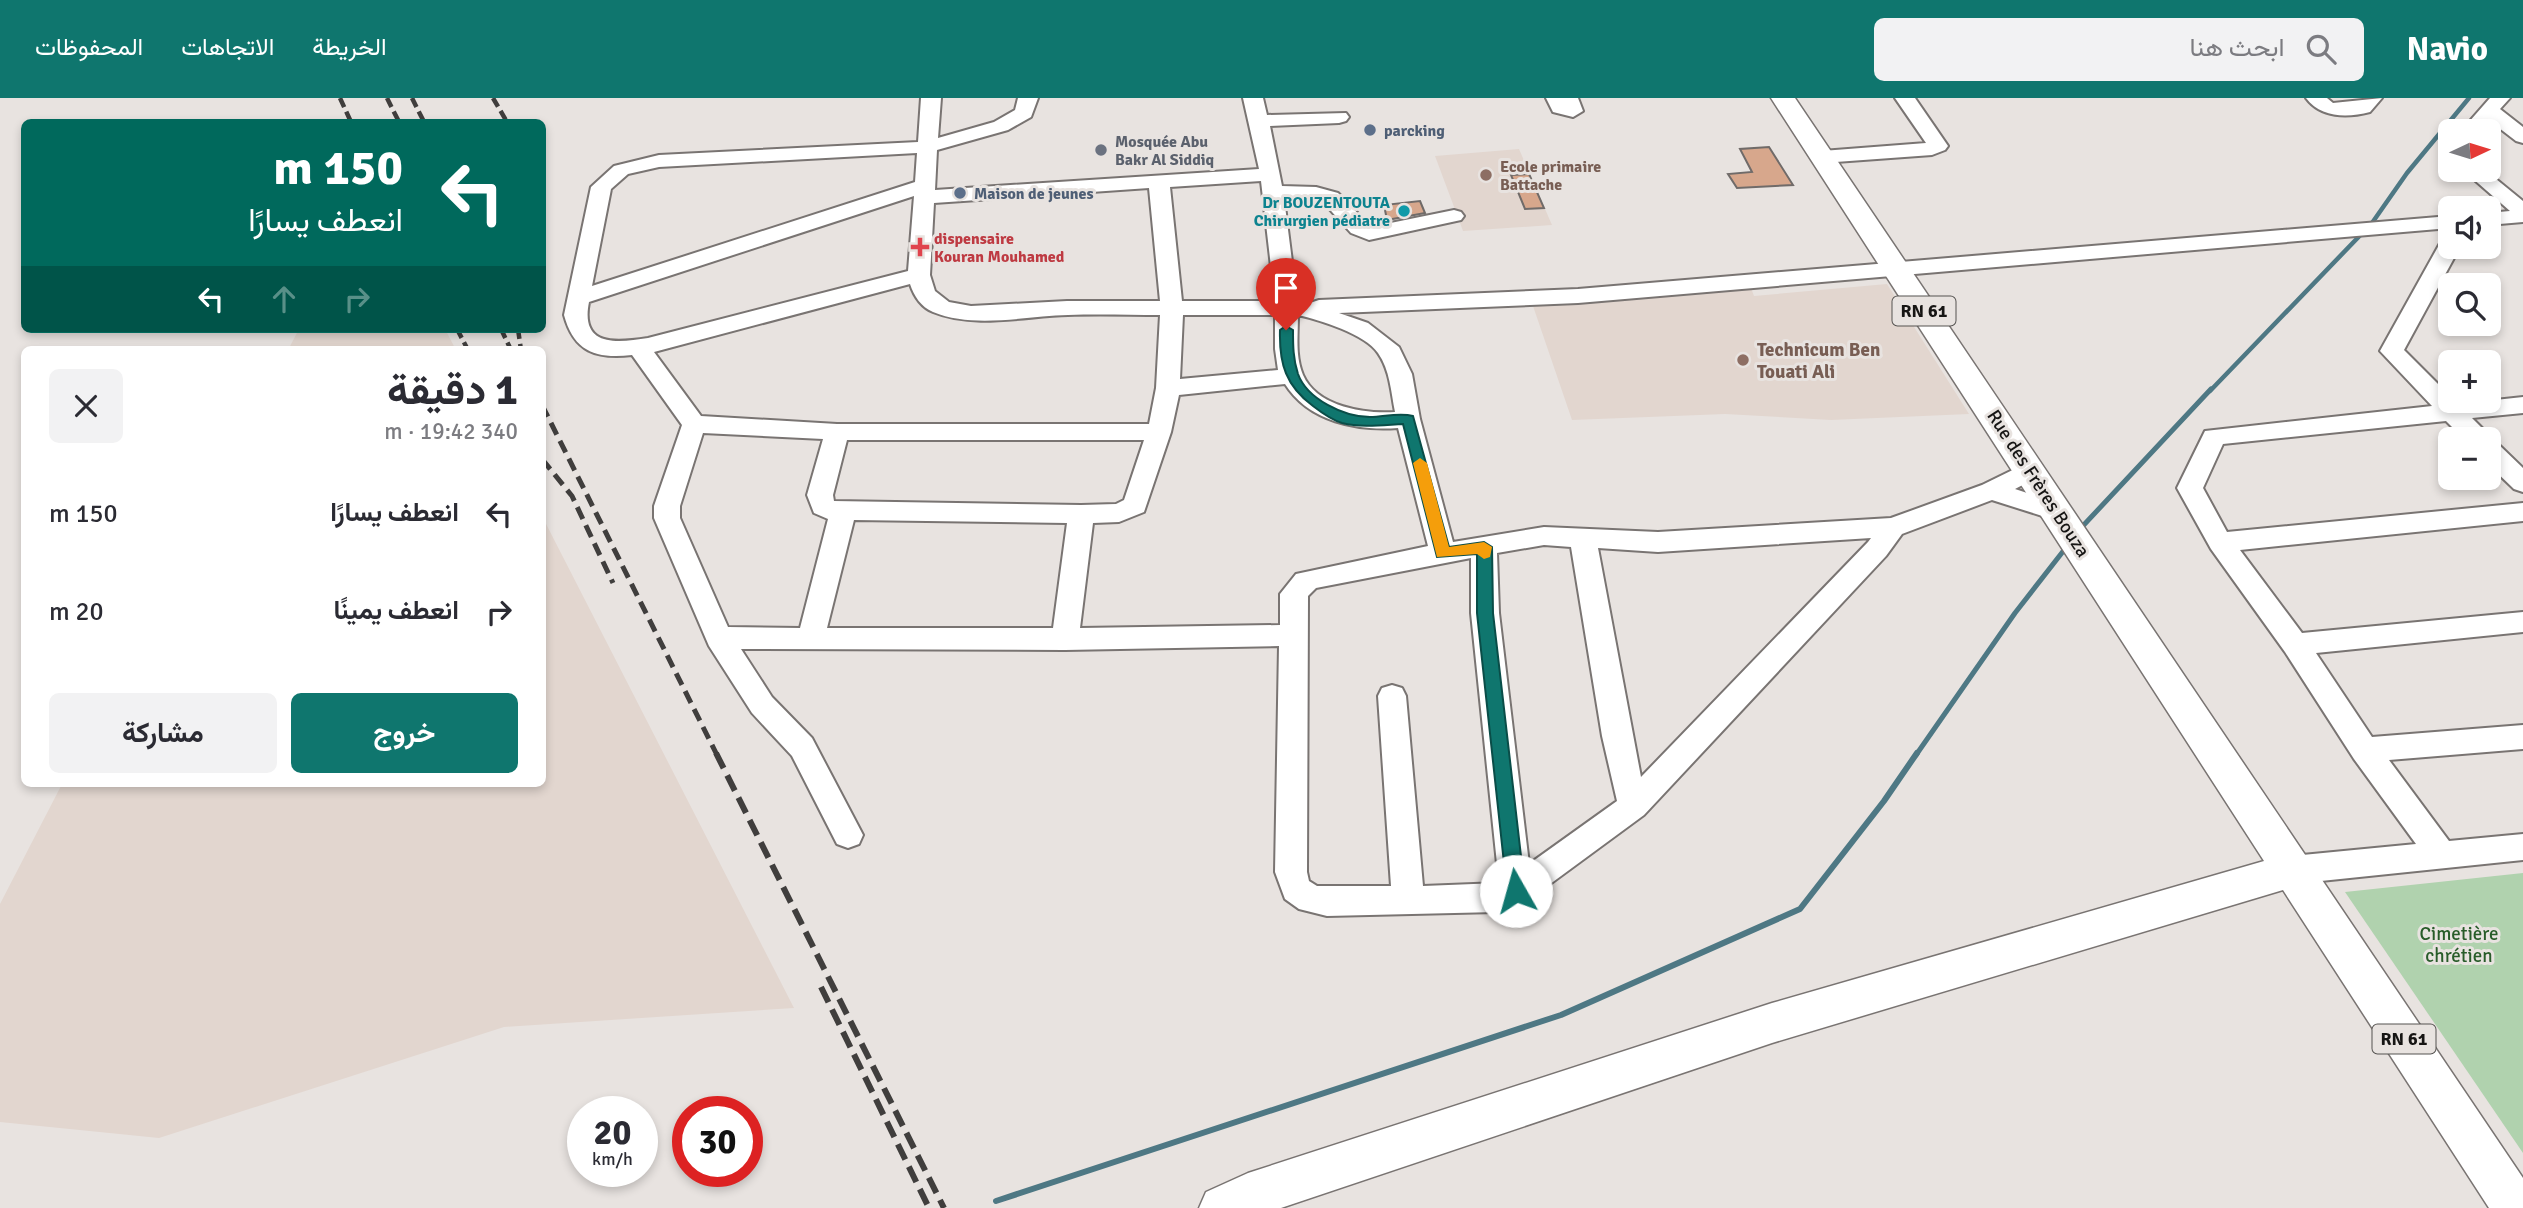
<!DOCTYPE html>
<html lang="ar">
<meta charset="utf-8">
<style>
:root{--surface:#fff;--page:#f2f2f3;--text:#2b2b33;--muted:#7c7c81;--accent:#0f766e}
body{margin:0;font-family:Signika,Vazirmatn,sans-serif;background:var(--page);color:var(--text);direction:rtl;height:100vh;display:flex;flex-direction:column;font-size:26px;white-space:nowrap}
*{box-sizing:border-box;margin:0}
p{font-size:23px;color:var(--muted)}
.icon{flex:none;width:38px;height:38px;fill:none;stroke:currentColor;stroke-width:2;stroke-linecap:round;stroke-linejoin:round}
.map{position:relative;flex:1;overflow:hidden;direction:ltr}
.side{position:absolute;left:21px;top:248px;width:525px;height:441px;display:flex;flex-direction:column;background:var(--surface);border-radius:10px;box-shadow:0 4px 10px #0003;direction:rtl}
.side>*{flex:none}
.guide{position:absolute;left:21px;top:21px;width:525px;height:214px;border-radius:10px;box-shadow:0 4px 10px #0003;direction:rtl;background:#00695c;color:#fff;overflow:hidden}
.needle{width:46px;rotate:86deg}
.tools{position:absolute;left:2438px;top:21px;display:grid;gap:14px}
.tools a{display:grid;place-items:center;width:63px;height:63px;border-radius:10px;background:var(--surface);box-shadow:0 4px 10px #0003;font-size:35px}
.speed{position:absolute;left:567px;top:998px;display:flex;gap:14px;font-size:35px;font-weight:700;text-align:center}
.speed>*{display:grid;place-content:center;width:91px;height:91px;border-radius:50%;background:var(--surface);box-shadow:0 4px 10px #0003;line-height:1}
.speed small{font-size:18px;font-weight:400}
.speed .limit{border:10px solid #d22;background:#fff;color:#111}
.pin{position:absolute;display:grid;place-items:center;width:60px;height:60px;color:#fff;margin:-72px -30px;border-radius:50% 50% 50% 0;rotate:-45deg;box-shadow:0 0 7px #0007}
.pin .icon{rotate:45deg}
.me{position:absolute;width:77px;margin:-38px;rotate:353deg;stroke-linejoin:round;filter:drop-shadow(0 0 5px #0008)}
.turn{display:flex;align-items:center;gap:24px;height:147px;padding:0 28px;font-size:32px}
.turn .icon{width:91px;height:91px;stroke-width:2.5}
.turn b{display:block;font-size:49px;line-height:60px}
.lanes{display:flex;align-items:center;height:66px;padding:0 28px;background:#0003;justify-content:center;gap:35px;direction:ltr}
.lanes .off{opacity:.35}
.round{display:grid;place-items:center;flex:none;width:74px;height:74px;border-radius:10px;background:var(--page)}
.summary{display:flex;align-items:center;justify-content:space-between;height:119px;padding:0 28px}
h1{font-size:42px;font-weight:700;line-height:52px}
.button{display:flex;gap:14px;margin-top:auto;padding:14px 28px}
.button a{flex:1;height:80px;border-radius:10px;background:var(--accent);color:#fff;font-size:28px;font-weight:700;line-height:80px;text-align:center}
.button a+a{background:var(--page);color:var(--text)}
ul{padding:0;list-style:none}
li{display:flex;align-items:center;gap:21px;height:98px;padding:0 28px}
li div{flex:1}
li b{display:block;font-size:26px}
li em{font-style:normal}
header{display:flex;align-items:center;gap:42px;box-sizing:border-box;height:98px;padding:0 35px;background:var(--accent);color:#fff}
header strong{font-size:33px}
nav{display:flex;gap:38px;margin-inline-start:auto;font-size:24px}
.search{width:490px;height:63px;background:var(--page);display:flex;align-items:center;gap:18px;box-sizing:border-box;padding:0 24px;border-radius:10px;color:var(--muted);font-size:26px}
.map>svg:first-child{display:block}
</style>
<header>
<strong>Navio</strong>
<div class="search"><svg class="icon" aria-label="search" viewBox="0 0 24 24"><circle cx="10" cy="10" r="6"/><path d="M15 15l6 6"/></svg>ابحث هنا</div>
<nav><a>الخريطة</a><a>الاتجاهات</a><a>المحفوظات</a></nav>
</header>
<div class="map">
<svg width="2523" height="1110" viewBox="0 0 2523 1110">
<rect width="100%" height="100%" fill="#e8e3e0"/>
<g fill="#e2d6cf">
<polygon points="1519,51 1552,127 1463,133 1435,58"/>
<polygon points="1887,186 1969,316 1831,322 1725,316 1572,322 1533,208 1751,190 1754,198"/>
<polygon points="299,231 445,231 456,252 288,252"/>
<polygon points="543,420 794,910 504,929 159,1040 0,1024 0,806 62,686 542,686"/>
</g>
<polygon fill="#b0d2ae" points="2523,775 2523,1055 2345,794"/>
<g fill="none" stroke-linecap="round" stroke-linejoin="round">
<polyline stroke="#4e7884" stroke-width="4.5" points="2210,293 2372,125 2407,75 2469,0"/>
<g stroke="#4e7884" stroke-width="5">
<polyline points="2080,431 2211,291"/>
<polyline points="1916,657 2015,515 2068,447"/>
</g>
<polyline stroke="#4e7884" stroke-width="6" points="996,1103 1561,917 1800,811 1884,703 1917,655"/>
</g>
<g fill="#d7a78c" stroke="#706b69" stroke-width="2">
<polygon points="1769,49 1793,87 1737,90 1728,76 1752,74 1740,51"/>
<polygon points="1529,76 1544,110 1525,111 1511,77"/>
<polygon points="1420,103 1425,115 1387,122 1384,107"/>
</g>
<g fill="none" stroke-linecap="round" stroke-linejoin="round">
<defs>
<g id="minor">
<path d="M921,0H941L938,40L994,24L1015,12L1018,0H1038L1031,19L1008,32L937,52L935,92L1259,71L1243,0H1263L1267,17L1346,15L1349,19L1346,23L1339,25L1270,28L1282,88L1316,89L1338,95L1371,129L1454,112L1461,114L1464,118L1461,122L1369,142L1351,135L1323,104L1307,100H1284L1297,203L1310,205L1319,202L1578,191L2450,118V130L1578,205L1339,215L1368,225L1399,249L1412,276L1420,321L1453,444L1544,429L1658,434L1891,420L1982,387L2031,363L2040,366L2044,372L2040,378L2015,391L2067,408L2071,414L2067,420L2058,423L1992,402L1902,436L1886,458L1644,717L1527,803L1497,814L1327,818L1299,811L1285,801L1275,774L1279,548L1065,552L741,551L772,599L812,640L863,737L859,746L848,750L837,746L792,658L752,615L709,548L654,420V408L682,327L632,257C596,261 574,254 564,217L591,89L614,68L659,57L918,44ZM917,55L915,84L592,188L611,91L628,76L659,69ZM1261,83L1275,203H1182L1170,89ZM1149,90L1160,203H1067L971,208L949,204L935,193L930,177L934,105ZM914,98L908,173L648,240C616,245 580,249 589,204ZM910,186C914,198 921,209 933,214C974,231 1026,218 1068,217C1099,216 1130,217 1160,217L1156,290L1149,326H837L701,318L654,254ZM1183,217H1275V251L1278,272L1180,281ZM1298,217C1320,222 1365,236 1378,255C1390,272 1391,294 1395,314C1365,316 1317,309 1303,277C1295,258 1298,237 1298,217ZM1285,286C1309,324 1357,333 1398,330L1428,448L1296,476L1280,496V527L1080,530L1093,425L1119,424L1144,414L1171,334L1179,297ZM703,335L823,341L807,397L814,415L828,421L800,530L728,529L680,420V408ZM847,342H1144L1124,402L1116,406L1081,407L834,403L833,397ZM854,422L1067,425L1053,530H827ZM1871,440L1868,444L1641,679L1598,450L1658,454ZM1544,447L1571,449L1602,638L1617,703L1529,766L1499,515L1497,455ZM1471,460V515L1499,785L1423,788L1406,598L1402,590L1392,587L1382,590L1378,598L1391,788H1317L1309,783L1307,774L1308,498L1316,490Z"/>
<polygon points="1546,0 1578,0 1583,13 1573,19 1553,14"/>
<polygon points="1895,0 1915,0 1948,48 1945,52 1932,57 1822,65 1815,63 1812,59 1815,55 1822,53 1926,45"/>
<path d="M2306,0H2327L2333,5L2382,0L2370,14C2347,20 2321,20 2306,0Z"/>
<polygon points="2490,0 2510,0 2500,11 2523,29 2523,45 2516,43 2490,23 2481,33 2461,33"/>
<polygon points="2463,72 2485,72 2523,103 2523,124 2488,127 2488,115 2510,113"/>
<polygon points="2450,141 2450,149 2460,149 2404,252 2450,298 2450,303 2458,306 2523,299 2523,315 2472,320 2487,335 2489,343 2497,345 2523,370 2523,394 2514,391 2488,366 2488,341 2464,341 2446,323 2223,346 2203,390 2227,434 2523,405 2523,423 2240,452 2302,535 2523,514 2523,534 2316,555 2372,639 2523,627 2523,651 2389,662 2449,743 2523,736 2523,762 2292,786 2281,782 2276,772 2281,762 2292,758 2416,746 2354,661 2285,554 2211,451 2177,390 2205,333 2432,308 2380,253 2439,147 2442,142"/>
</g>
<polygon id="major" points="1771,0 1795,0 2523,1080 2523,1110 2489,1110 2283,792 1772,945 1281,1110 1199,1110 1206,1094 1248,1075 1772,905 2264,763"/>
</defs>
<use href="#minor" stroke="#797472" stroke-width="4"/>
<use href="#major" stroke="#797472" stroke-width="3"/>
<use href="#minor" fill="#fff" fill-rule="evenodd"/>
<use href="#major" fill="#fff" fill-rule="evenodd"/>
<g stroke="#403e3d" stroke-width="4.5" stroke-dasharray="10 5" stroke-linecap="butt">
<polyline points="340,0 351,24"/>
<polyline points="387,0 399,24"/>
<polyline points="412,0 424,24"/>
<polyline points="493,0 507,24"/>
<polyline points="457,231 468,252"/>
<polyline points="501,231 511,252"/>
<polyline points="518,231 521,252"/>
</g>
<g stroke="#403e3d" stroke-width="5" stroke-dasharray="13 7" stroke-linecap="butt">
<polyline points="542,307 717,657"/>
<polyline points="542,361 572,398 613,485"/>
</g>
<g stroke="#403e3d" stroke-width="6" stroke-dasharray="17 8" stroke-linecap="butt">
<polyline points="716,655 944,1110"/>
<polyline points="821,889 929,1110"/>
</g>
</g>
<path fill="#0f766e" stroke="#0a4d48" stroke-width="2" d="M1286,228L1293,232C1293,247 1293,261 1298,276C1307,301 1344,319 1370,319C1384,319 1399,314 1413,318L1449,449L1484,444L1492,449L1493,515L1525,793L1523,799L1516,801L1510,799L1507,793L1477,515V456L1437,459L1403,326C1383,327 1362,330 1342,325C1332,322 1322,315 1313,308C1286,288 1279,266 1280,232Z"/>
<polygon fill="#f59e0b" points="1420,360 1427,365 1449,449 1484,444 1492,449 1490,459 1484,461 1477,456 1437,459 1413,365"/>
<g fill="#5c6f8a" stroke="#e8e3e0" stroke-width="2.5">
<circle cx="1370" cy="32" r="7"/>
<circle cx="960" cy="95" r="7"/>
</g>
<circle fill="#6b7280" stroke="#e8e3e0" stroke-width="2.5" cx="1101" cy="52" r="7"/>
<g fill="#8d6e63" stroke="#e8e3e0" stroke-width="2.5">
<circle cx="1486" cy="77" r="7"/>
<circle cx="1743" cy="262" r="7"/>
</g>
<circle fill="#0f9aa8" stroke="#e8e3e0" stroke-width="2.5" cx="1404" cy="113" r="7"/>
<path fill="#e0444e" stroke="#e8e3e0" stroke-width="2.5" d="M916.5 138.5h7v7h7v7h-7v7h-7v-7h-7v-7h7z"/>
<g text-anchor="middle" stroke-width="6" stroke-linejoin="round" paint-order="stroke">
<g font-size="16" font-weight="bold" fill="#4e5e75" stroke="#e8e3e0" text-anchor="start">
<text x="1384" y="38">parcking</text>
<text x="974" y="101">Maison de jeunes</text>
</g>
<g font-size="16" font-weight="bold" fill="#5b616d" stroke="#e8e3e0" text-anchor="start">
<text x="1115" y="49">Mosquée Abu<tspan x="1115" dy="18">Bakr Al Siddiq</tspan></text>
</g>
<g font-size="16" font-weight="bold" fill="#785e54" stroke="#e8e3e0" text-anchor="start">
<text x="1500" y="74">Ecole primaire<tspan x="1500" dy="18">Battache</tspan></text>
</g>
<g font-size="16" font-weight="bold" fill="#0d838f" stroke="#e8e3e0" text-anchor="end">
<text x="1390" y="110">Dr BOUZENTOUTA<tspan x="1390" dy="18">Chirurgien pédiatre</tspan></text>
</g>
<g font-size="16" font-weight="bold" fill="#be3a42" stroke="#e8e3e0" text-anchor="start">
<text x="934" y="146">dispensaire<tspan x="934" dy="18">Kouran Mouhamed</tspan></text>
</g>
<g fill="#e8e3e0" stroke="#555351" stroke-width="2">
<rect x="1892.5" y="198.5" width="63" height="29" rx="5"/>
<rect x="2372.5" y="926.5" width="63" height="29" rx="5"/>
</g>
<g font-size="18" font-weight="bold" fill="#161514">
<text x="1924" y="219">RN 61</text>
<text x="2404" y="947">RN 61</text>
</g>
<g font-size="19" font-weight="bold" fill="#785e54" stroke="#e8e3e0" text-anchor="start">
<text x="1757" y="258">Technicum Ben<tspan x="1757" dy="22">Touati Ali</tspan></text>
</g>
<g font-size="19" fill="#161514" stroke="#e8e3e0">
<text transform="translate(2039 385) rotate(57)" y="7">Rue des Frères Bouza</text>
</g>
<g font-size="19" fill="#285c29" stroke="#e8e3e0">
<text x="2459" y="842">Cimetière<tspan x="2459" dy="22">chrétien</tspan></text>
</g>
</g>
</svg>
<div class="tools">
<a><svg class="needle" viewBox="-14 -14 28 28"><path d="M0-13l5 13h-10z" fill="#e53935"/><path d="M0 13l5-13h-10z" fill="#7c7c81"/></svg></a>
<a><svg class="icon" aria-label="sound" viewBox="0 0 24 24"><path d="M4 9h4l5-4v14l-5-4H4zM17 9q2 3 0 6"/></svg></a>
<a><svg class="icon" aria-label="search" viewBox="0 0 24 24"><circle cx="10" cy="10" r="6"/><path d="M15 15l6 6"/></svg></a>
<a>+</a>
<a>−</a>
</div>
<div class="speed"><div>20<small>km/h</small></div><div class="limit">30</div></div>
<div class="pin" style="left:1286px;top:232px;background:#d93025"><svg class="icon" aria-label="arrive" viewBox="0 0 24 24"><path d="M6 21V4h12l-3 4 3 4H6"/></svg></div>
<svg class="me" style="left:1516px;top:793px" viewBox="-20 -20 40 40"><circle r="19" fill="#fff"/><path d="M0-13L10 11 0 6-10 11z" fill="#0f766e"/></svg>
<div class="guide">
<div class="turn"><svg class="icon" aria-label="left" viewBox="0 0 24 24"><path d="M17 20v-9H6M10 6l-5 5 5 5"/></svg><div><b>150 m</b>انعطف يسارًا</div></div>
<div class="lanes"><svg class="icon" aria-label="left" viewBox="0 0 24 24"><path d="M17 20v-9H6M10 6l-5 5 5 5"/></svg><svg class="icon off" aria-label="ahead" viewBox="0 0 24 24"><path d="M12 20V5M6 11l6-6 6 6"/></svg><svg class="icon off" aria-label="right" viewBox="0 0 24 24"><path d="M7 20v-9h11M14 6l5 5-5 5"/></svg></div>
</div>
<section class="side">
<div class="summary"><div><h1>1 دقيقة</h1><p>340 m · 19:42</p></div><a class="round"><svg class="icon" aria-label="close" viewBox="0 0 24 24"><path d="M6 6l12 12M18 6L6 18"/></svg></a></div>
<ul>
<li><svg class="icon" aria-label="left" viewBox="0 0 24 24"><path d="M17 20v-9H6M10 6l-5 5 5 5"/></svg><div><b>انعطف يسارًا</b></div><em>150 m</em></li>
<li><svg class="icon" aria-label="right" viewBox="0 0 24 24"><path d="M7 20v-9h11M14 6l5 5-5 5"/></svg><div><b>انعطف يمينًا</b></div><em>20 m</em></li>
</ul>
<div class="button"><a>خروج</a><a>مشاركة</a></div>
</section>
</div>
